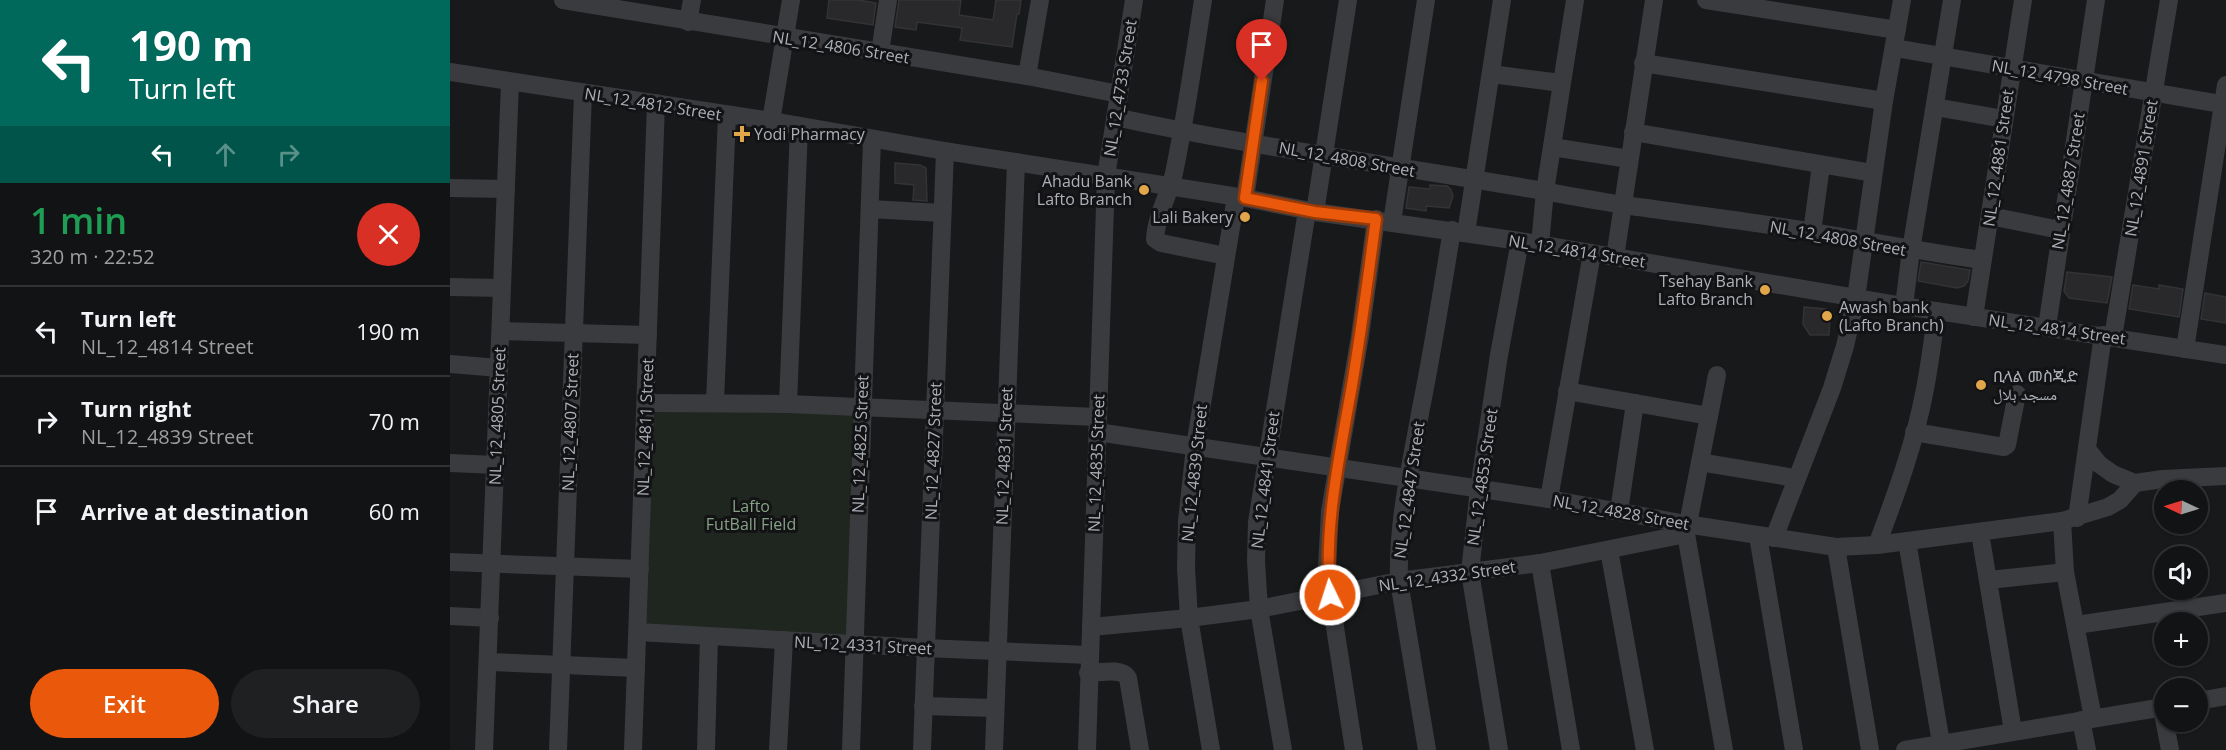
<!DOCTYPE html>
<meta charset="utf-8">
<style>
:root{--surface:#121314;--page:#1f2022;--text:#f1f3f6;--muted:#9c9ea0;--line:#313234;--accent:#ea580c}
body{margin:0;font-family:"Open Sans","Noto Naskh Arabic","Noto Sans Ethiopic",sans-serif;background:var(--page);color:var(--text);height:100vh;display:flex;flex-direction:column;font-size:22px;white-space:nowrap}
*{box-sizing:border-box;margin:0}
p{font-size:20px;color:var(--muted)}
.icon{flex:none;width:33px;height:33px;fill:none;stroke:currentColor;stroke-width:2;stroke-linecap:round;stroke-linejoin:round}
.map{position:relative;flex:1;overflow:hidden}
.drawer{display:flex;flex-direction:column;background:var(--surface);width:450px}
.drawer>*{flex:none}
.guide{background:#00695c;color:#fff;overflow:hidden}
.needle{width:39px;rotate:274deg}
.tools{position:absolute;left:1704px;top:480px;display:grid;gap:12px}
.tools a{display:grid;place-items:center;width:54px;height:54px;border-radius:50%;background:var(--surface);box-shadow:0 2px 4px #0004,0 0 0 2px var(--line);font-size:30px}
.pin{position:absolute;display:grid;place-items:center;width:51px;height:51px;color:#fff;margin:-62px -26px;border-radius:50% 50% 50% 0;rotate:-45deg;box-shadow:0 0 6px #0007}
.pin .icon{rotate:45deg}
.me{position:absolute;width:66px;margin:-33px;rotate:356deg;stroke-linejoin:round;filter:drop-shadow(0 0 4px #0008)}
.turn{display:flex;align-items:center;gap:21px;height:126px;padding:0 30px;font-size:27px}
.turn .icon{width:78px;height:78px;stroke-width:2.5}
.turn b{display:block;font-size:42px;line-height:51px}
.lanes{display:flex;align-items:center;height:57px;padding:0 30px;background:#0003;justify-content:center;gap:30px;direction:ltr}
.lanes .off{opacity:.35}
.round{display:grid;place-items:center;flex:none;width:63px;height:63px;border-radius:32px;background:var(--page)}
.overview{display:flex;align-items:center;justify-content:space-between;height:102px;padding:0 30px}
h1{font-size:36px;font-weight:600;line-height:45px;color:#1e9e55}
.action{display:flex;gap:12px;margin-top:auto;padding:12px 30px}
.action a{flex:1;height:69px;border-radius:36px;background:var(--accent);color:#fff;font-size:24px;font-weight:600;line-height:69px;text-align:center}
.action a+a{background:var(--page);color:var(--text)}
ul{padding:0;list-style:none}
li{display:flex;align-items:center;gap:18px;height:90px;padding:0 30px;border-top:2px solid var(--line)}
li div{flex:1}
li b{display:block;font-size:22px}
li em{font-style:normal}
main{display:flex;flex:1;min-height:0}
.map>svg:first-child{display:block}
</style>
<main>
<section class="drawer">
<div class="guide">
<div class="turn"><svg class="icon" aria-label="left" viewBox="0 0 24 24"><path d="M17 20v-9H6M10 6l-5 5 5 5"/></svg><div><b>190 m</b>Turn left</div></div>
<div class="lanes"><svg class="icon" aria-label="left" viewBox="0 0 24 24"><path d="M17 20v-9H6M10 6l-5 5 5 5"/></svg><svg class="icon off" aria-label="ahead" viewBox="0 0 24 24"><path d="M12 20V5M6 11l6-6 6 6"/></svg><svg class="icon off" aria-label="right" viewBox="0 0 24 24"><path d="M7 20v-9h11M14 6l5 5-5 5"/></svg></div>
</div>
<div class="overview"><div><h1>1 min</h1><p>320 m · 22:52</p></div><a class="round" style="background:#d93025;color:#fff"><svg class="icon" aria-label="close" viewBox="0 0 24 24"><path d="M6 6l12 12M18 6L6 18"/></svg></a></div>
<ul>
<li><svg class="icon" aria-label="left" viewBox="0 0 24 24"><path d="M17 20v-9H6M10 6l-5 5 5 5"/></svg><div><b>Turn left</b><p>NL_12_4814 Street</p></div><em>190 m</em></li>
<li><svg class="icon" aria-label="right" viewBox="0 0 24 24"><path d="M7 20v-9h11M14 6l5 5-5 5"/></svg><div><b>Turn right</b><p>NL_12_4839 Street</p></div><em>70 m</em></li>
<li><svg class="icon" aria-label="arrive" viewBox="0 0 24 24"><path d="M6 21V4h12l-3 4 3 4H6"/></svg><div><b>Arrive at destination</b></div><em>60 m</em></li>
</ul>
<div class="action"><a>Exit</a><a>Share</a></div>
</section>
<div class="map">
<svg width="1776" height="750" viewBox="0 0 1776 750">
<rect width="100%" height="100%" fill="#18191a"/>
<polygon fill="#1f251f" points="197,405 412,407 406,643 188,630"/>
<g fill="#29292b" stroke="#333336" stroke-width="1.5">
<polygon points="379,0 408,0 426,3 423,25 377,18"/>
<polygon points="449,0 511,0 509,15 543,20 546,0 571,0 569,14 567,14 562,47 510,40 512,28 467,22 466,30 445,27"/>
<polygon points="445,163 470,165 476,168 477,201 463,200 464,185 445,183"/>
<polygon points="980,185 997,186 1001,190 1003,196 999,208 976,206 976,211 956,208 959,187 980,189"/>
<polygon points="1471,262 1520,270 1518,281 1514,286 1507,288 1468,281"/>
<polygon points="1617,272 1662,277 1657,303 1619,298 1614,291"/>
<polygon points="1683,285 1709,289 1709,285 1733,289 1729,317 1679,309"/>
<polygon points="1755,293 1776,297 1776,323 1751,319"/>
<polygon points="1354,307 1376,309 1380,317 1379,335 1360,335 1353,324"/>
</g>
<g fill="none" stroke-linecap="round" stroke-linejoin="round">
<g stroke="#3a3b3f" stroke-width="18">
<polyline points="113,0 577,76 669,94"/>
<path d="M753,0C744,58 736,116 724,173C719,195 706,216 705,239L711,243L776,256"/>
<polyline points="1256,0 1447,30"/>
<polyline points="238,22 242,0"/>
<polyline points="1445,48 1776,105"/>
<polyline points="430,52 438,0"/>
<polyline points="1193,63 1434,101"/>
<polyline points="0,72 321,121 495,151 795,198 865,212 1070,241 1454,306 1776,355"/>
<polyline points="1041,74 1111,83"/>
<polyline points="577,76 590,0"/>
<polyline points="1485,107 1554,119"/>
<path d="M665,117C789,144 915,161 1040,182C1085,189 1129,198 1174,205C1237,214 1300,221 1363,232C1419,241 1475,252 1532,260"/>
<polyline points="321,121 341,0"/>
<polyline points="1183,132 1423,173"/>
<polyline points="1102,147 1179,159"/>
<polyline points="0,188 56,189"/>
<polyline points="795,198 825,0"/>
<polyline points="420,209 492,213"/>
<polyline points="865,212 898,0"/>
<polyline points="1540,216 1610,230"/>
<polyline points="942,222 976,0"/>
<polyline points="1362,232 1371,165"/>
<polyline points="1016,233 1052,0"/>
<polyline points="1090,244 1095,191 1125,0"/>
<polyline points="1165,257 1204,0"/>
<polyline points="0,287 52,288"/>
<polyline points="1454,306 1461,250 1502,0"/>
<polyline points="1524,317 1573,0"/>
<polyline points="1597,327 1646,0"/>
<polyline points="51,331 198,335"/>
<polyline points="1663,337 1719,0"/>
<polyline points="1735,349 1776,85"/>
<polyline points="0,364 49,368"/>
<polyline points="1117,391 1259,416"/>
<polyline points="265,402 277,115"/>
<polyline points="196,403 338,404 647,417"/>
<polyline points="338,404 349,127"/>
<polyline points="647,432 1099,499 1236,524 1386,547 1427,545 1612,521 1658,507 1670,500 1685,483"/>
<polyline points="1464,432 1554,447 1557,445 1567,394"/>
<polyline points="1637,449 1649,464 1663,474 1685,483 1713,479 1776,476"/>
<polyline points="1250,462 1345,478"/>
<polyline points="0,463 46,465"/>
<polyline points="1099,499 1142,253"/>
<polyline points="1169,511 1185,403"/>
<polyline points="1627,518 1653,335"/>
<polyline points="1612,521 1615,572 1643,718"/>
<polyline points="1530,533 1563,731"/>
<polyline points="1236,534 1274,750"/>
<polyline points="1308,536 1344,750"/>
<polyline points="1324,538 1382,388 1395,346 1406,298 1434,101 1452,0"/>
<polyline points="1457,541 1491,743"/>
<path d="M1427,545C1446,494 1465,443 1475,389C1480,363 1483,337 1487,311"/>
<polyline points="1386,547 1420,750"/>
<polyline points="1159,550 1195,750"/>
<polyline points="0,562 190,569"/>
<polyline points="1090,563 1121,750"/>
<polyline points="1539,580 1615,572"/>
<polyline points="0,616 40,618"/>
<polyline points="1626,625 1776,603"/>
<polyline points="641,627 739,618 809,609 949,581 1090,563 1236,534 1267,375"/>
<polyline points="188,632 475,648 639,655"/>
<polyline points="39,662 186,668"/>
<path d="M638,673C650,673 671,667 678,678L690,750"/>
<polyline points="1748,701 1776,696"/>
<polyline points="473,706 545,708"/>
<polyline points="1712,708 1720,750"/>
<polyline points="1631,720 1637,750"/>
<polyline points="34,750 60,82"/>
<polyline points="108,750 133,93"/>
<polyline points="183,750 206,103"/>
<polyline points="256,750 259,636"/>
<polyline points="328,750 334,640"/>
<polyline points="401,750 422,139"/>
<polyline points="472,750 495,151"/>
<polyline points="544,750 566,162"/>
<polyline points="637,750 656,176 684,0"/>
<polyline points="761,750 739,618 736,568 737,521 745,446 786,197"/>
<polyline points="833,750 809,609 806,561 807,522 857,211"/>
<polyline points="904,750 880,595 877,567 880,511 910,336 926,219"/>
<path d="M977,750L949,581C947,523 961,465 971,408C983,349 992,290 1002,230"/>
<polyline points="1049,750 1020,572 1029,489 1049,355 1070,241"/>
<polyline points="1455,750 1714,707"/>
</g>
</g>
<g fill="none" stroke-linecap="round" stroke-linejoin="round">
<defs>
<path id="route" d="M812,81L795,198L865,212L926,219C918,277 911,334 901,391C889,459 874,526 880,595"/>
</defs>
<use href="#route" stroke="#983908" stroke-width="15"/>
<use href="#route" stroke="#ea580c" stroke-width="10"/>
</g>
<g fill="#e1a649" stroke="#131315" stroke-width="2">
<path d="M289 125h6v6h6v6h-6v6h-6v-6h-6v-6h6z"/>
<circle cx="694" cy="190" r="6"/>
<circle cx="795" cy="217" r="6"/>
<circle cx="1315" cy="290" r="6"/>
<circle cx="1377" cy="316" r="6"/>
<circle cx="1531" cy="385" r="6"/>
</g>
<g text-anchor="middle" stroke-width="6" stroke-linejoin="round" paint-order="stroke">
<g font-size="16" fill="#acb1b9" stroke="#131315">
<text transform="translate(391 47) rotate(9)" y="6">NL_12_4806 Street</text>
<text transform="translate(1610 77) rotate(10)" y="6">NL_12_4798 Street</text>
<text transform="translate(670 88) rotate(-81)" y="6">NL_12_4733 Street</text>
<text transform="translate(203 104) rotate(9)" y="6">NL_12_4812 Street</text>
<text transform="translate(1548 158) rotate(-82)" y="6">NL_12_4881 Street</text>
<text transform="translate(897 159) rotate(10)" y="6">NL_12_4808 Street</text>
<text transform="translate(1691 168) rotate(-81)" y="6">NL_12_4891 Street</text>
<text transform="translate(1618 181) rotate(-81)" y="6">NL_12_4887 Street</text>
<text transform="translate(1388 238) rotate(10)" y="6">NL_12_4808 Street</text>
<text transform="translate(1127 251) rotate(9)" y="6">NL_12_4814 Street</text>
<text transform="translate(1607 329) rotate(8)" y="6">NL_12_4814 Street</text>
<text transform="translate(47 416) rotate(-88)" y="6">NL_12_4805 Street</text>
<text transform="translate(120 422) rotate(-88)" y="6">NL_12_4807 Street</text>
<text transform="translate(195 427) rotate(-88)" y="6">NL_12_4811 Street</text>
<text transform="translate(410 444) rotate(-88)" y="6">NL_12_4825 Street</text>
<text transform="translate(483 451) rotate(-88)" y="6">NL_12_4827 Street</text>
<text transform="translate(554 456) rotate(-88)" y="6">NL_12_4831 Street</text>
<text transform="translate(646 463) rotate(-88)" y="6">NL_12_4835 Street</text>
<text transform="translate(744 473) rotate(-84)" y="6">NL_12_4839 Street</text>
<text transform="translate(1032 477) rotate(-82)" y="6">NL_12_4853 Street</text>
<text transform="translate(815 480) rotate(-83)" y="6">NL_12_4841 Street</text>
<text transform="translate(959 490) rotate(-82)" y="6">NL_12_4847 Street</text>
<text transform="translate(1171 512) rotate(10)" y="6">NL_12_4828 Street</text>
<text transform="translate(997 576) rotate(-8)" y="6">NL_12_4332 Street</text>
<text transform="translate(413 645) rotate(3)" y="6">NL_12_4331 Street</text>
</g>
<g font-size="16" fill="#acb1b9" stroke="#131315" text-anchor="start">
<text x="304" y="140">Yodi Pharmacy</text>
<text x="682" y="187" text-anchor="end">Ahadu Bank<tspan x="682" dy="18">Lafto Branch</tspan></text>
<text x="783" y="223" text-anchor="end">Lali Bakery</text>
<text x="1303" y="287" text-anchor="end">Tsehay Bank<tspan x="1303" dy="18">Lafto Branch</tspan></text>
<text x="1389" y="313">Awash bank<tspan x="1389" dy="18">(Lafto Branch)</tspan></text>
<text x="1543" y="382">ቢላል መስጂድ<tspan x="1543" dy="18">مسجد بلال</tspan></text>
</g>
<g font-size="16" fill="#85a285" stroke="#131315">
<text x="301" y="512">Lafto<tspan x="301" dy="18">FutBall Field</tspan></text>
</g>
</g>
</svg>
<div class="tools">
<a><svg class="needle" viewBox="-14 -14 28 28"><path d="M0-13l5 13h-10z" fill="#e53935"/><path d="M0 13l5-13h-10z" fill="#9c9ea0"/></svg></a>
<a><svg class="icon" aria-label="sound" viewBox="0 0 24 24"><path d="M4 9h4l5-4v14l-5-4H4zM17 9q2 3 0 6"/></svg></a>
<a>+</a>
<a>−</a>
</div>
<div class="pin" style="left:812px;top:81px;background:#d93025"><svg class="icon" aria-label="arrive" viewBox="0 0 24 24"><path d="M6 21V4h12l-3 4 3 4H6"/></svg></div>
<svg class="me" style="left:880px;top:595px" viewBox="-20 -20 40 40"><circle r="17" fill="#ea580c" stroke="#fff" stroke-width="3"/><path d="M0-11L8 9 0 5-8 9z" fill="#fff"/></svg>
</div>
</main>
